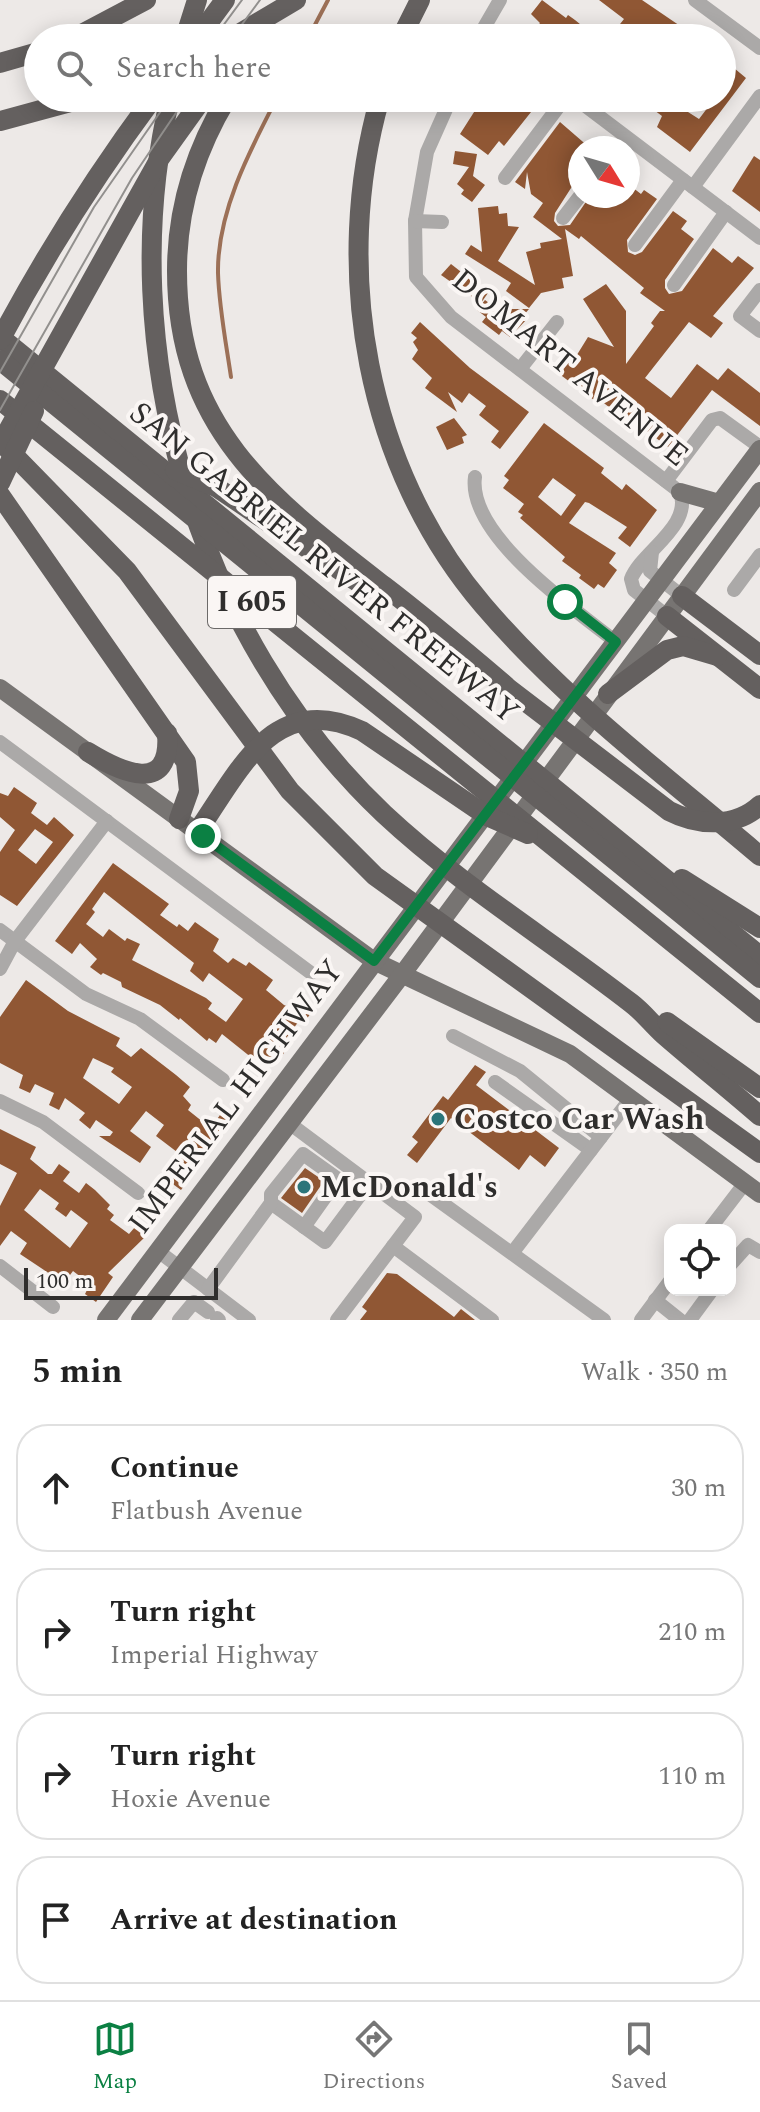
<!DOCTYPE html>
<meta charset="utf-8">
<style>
:root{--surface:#fff;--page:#f2f2f2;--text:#222;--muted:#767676;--line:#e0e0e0;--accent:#0b8043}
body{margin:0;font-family:Spectral,serif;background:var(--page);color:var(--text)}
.controls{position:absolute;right:24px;bottom:24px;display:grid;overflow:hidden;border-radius:16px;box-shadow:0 4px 20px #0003}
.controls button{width:72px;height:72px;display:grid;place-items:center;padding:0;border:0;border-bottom:2px solid var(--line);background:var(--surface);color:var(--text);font:40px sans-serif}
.compass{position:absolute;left:568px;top:136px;width:72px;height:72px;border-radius:50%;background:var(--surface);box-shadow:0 4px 20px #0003;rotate:127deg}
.scale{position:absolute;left:24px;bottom:20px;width:194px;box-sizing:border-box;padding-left:8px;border:4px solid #2f2e2d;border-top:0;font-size:22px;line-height:28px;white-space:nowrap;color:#2f2e2d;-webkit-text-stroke:6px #faf6f4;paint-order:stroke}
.stop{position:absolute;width:24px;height:24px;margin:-18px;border:6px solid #0b8043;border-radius:50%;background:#fff}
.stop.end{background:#0b8043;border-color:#fff;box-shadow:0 2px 8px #0008}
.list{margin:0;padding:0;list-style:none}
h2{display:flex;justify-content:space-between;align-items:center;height:104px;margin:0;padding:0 32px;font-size:34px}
h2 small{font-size:26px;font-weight:400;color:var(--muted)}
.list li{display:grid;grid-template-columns:52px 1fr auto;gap:24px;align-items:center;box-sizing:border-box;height:128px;margin:0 16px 16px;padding:0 16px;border:2px solid var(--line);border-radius:32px}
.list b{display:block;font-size:30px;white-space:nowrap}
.list p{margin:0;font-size:26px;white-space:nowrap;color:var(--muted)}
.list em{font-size:26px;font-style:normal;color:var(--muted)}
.icon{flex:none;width:44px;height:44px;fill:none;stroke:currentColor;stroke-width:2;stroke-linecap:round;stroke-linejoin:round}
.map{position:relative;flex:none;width:760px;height:1320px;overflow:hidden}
.search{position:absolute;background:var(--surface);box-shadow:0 4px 20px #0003;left:24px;right:24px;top:24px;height:88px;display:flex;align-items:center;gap:20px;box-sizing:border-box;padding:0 28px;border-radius:44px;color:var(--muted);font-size:30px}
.sheet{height:680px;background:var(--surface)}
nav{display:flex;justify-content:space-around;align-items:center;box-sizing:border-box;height:112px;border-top:2px solid var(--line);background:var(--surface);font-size:22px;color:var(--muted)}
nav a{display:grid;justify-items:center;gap:4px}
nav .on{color:var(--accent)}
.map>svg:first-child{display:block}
</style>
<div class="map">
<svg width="760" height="1320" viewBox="0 0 760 1320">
<rect width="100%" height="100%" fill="#ede9e7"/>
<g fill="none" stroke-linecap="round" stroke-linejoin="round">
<g stroke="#9c7057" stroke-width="4">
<polyline points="308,38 328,0"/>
<path d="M 231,377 C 226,343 219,307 218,273 C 217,212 250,150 277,98"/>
</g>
</g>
<g fill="#905734" fill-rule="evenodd">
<polygon points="542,0 566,18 568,15 575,20 597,38 562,38 551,30 544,38 538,38 532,33 540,23 531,14"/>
<polygon points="599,0 642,0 689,32 684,38 609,38 624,19"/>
<polygon points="722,58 746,78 690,152 657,127 662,116 638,98 666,98 699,119 715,98 722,98"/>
<polygon points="483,98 523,98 535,107 504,146 499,141 488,155 460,134"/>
<polygon points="560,122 590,148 580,148 580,174 555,213 554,221 558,226 570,225 590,196 628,196 628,184 641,194 644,190 657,199 627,240 628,252 635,255 642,252 673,211 687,221 681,229 694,239 665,280 665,288 669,294 682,291 713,248 732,263 738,256 754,268 713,316 723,323 711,338 689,322 645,378 671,398 697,364 718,380 728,368 760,393 760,426 712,390 668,447 620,411 618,414 596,397 594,400 558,373 570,355 575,358 588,337 614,347 583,299 606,284 626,311 626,364 654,326 651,323 660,311 665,311 640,293 644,288 581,236 579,239 565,229 573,276 562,278 564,288 541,293 529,308 506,291 511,283 465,254 471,245 482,252 478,208 498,206 499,214 507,213 508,226 519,227 498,261 535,285 526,252 541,248 540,243 562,239 533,217 543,203 531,194 527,172 525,189 515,182"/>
<polygon points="455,151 477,154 473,176 485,185 472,202 461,194 464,190 457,184 469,167 453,164"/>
<polygon points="754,156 760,160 760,212 732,191"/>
<polygon points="451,264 488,293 481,303 441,275"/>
<polygon points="485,300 497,309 529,309 523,316 527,319 510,337 502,331 499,335 482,322 486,317 477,310"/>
<polygon points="420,322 470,368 529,412 500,449 491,442 499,431 479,415 486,406 469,393 462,403 448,392 457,412 425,388 432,378 412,359 418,350 413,342 417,338 411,333"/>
<polygon points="454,418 467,435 462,437 464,443 447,450 436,427"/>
<path d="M 544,423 L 604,468 L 601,473 L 622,490 L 626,484 L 657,510 L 630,547 L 618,538 L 627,527 L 589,503 L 585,502 L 569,523 L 616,553 L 609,563 L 617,570 L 604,588 L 598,584 L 594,589 L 579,578 L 581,575 L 562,561 L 565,557 L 520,518 L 523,515 L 518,512 L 524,504 L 503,488 L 509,480 L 504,476 ZM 553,478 L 576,495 L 561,516 L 538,497 Z"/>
<path d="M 14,787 L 37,803 L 31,813 L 47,825 L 54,817 L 74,835 L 17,906 L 0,895 L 0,852 L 15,830 L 0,817 L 0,793 L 8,796 ZM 35,829 L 53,842 L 36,864 L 18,850 Z"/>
<path d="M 113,863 L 169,904 L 160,915 L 177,927 L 179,924 L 188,931 L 195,922 L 219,939 L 213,951 L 228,963 L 233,958 L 246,966 L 249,962 L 273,980 L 266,990 L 284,1005 L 296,1010 L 302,1002 L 313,1010 L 306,1020 L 302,1017 L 278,1049 L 284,1053 L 275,1065 L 260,1054 L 252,1058 L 222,1034 L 216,1043 L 209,1038 L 207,1041 L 180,1018 L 179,1020 L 160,1005 L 122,987 L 121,982 L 103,973 L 101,975 L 90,967 L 97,959 L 80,943 L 72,954 L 55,941 ZM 104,892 L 194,963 L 190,971 L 203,982 L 209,973 L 243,999 L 226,1022 L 208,1009 L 212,1003 L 206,998 L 132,960 L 140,944 L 127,938 L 125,941 L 109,929 L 103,937 L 86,924 L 95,912 L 92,909 Z"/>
<path d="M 26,980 L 68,1011 L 120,1038 L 116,1046 L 131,1057 L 141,1048 L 176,1075 L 190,1087 L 183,1096 L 191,1105 L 188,1110 L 203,1122 L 213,1125 L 220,1115 L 231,1123 L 181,1190 L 170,1182 L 176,1174 L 168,1165 L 177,1152 L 156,1136 L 164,1125 L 146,1111 L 130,1131 L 151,1147 L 140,1163 L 99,1136 L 110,1136 L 113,1132 L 96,1120 L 90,1129 L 79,1120 L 85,1113 L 65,1098 L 59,1110 L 49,1105 L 54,1093 L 35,1084 L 30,1093 L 19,1088 L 23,1075 L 0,1063 L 0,1017 ZM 93,1058 L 114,1068 L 111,1072 L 132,1087 L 119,1104 L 83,1078 Z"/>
<polygon points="475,1065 486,1072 476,1085 559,1148 545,1167 530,1155 519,1170 451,1118 417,1163 407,1155 418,1142 412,1137 443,1096 448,1100"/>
<path d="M 0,1129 L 36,1147 L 30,1159 L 48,1174 L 52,1174 L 59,1164 L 70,1172 L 63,1181 L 79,1193 L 86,1183 L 95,1190 L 110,1205 L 107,1209 L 114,1215 L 110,1220 L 129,1234 L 135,1227 L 146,1236 L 108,1273 L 113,1277 L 96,1302 L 85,1294 L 90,1284 L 73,1271 L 67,1279 L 59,1274 L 56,1278 L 20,1254 L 27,1243 L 11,1231 L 0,1246 L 0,1206 L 17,1173 L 0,1164 ZM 40,1189 L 59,1203 L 55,1209 L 66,1217 L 71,1210 L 88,1223 L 70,1248 L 24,1210 Z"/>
<polygon points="305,1168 324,1181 302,1213 281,1198"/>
<polygon points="387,1273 397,1274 454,1317 461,1309 475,1320 360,1320 367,1311 362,1307"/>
</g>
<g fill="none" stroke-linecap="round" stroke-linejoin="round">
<g stroke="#aba9a8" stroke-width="14">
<polyline points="695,0 760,48"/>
<polyline points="478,38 500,0"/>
<path d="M 451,98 L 427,152 L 415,221 L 416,277 L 451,317 L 680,492 C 693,526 641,552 631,579 L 634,590 L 667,616"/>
<polyline points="575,98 760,238"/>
<polyline points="505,178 565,98"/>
<polyline points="693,187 760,96"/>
<polyline points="563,218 580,196"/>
<polyline points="415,221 442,222"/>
<polyline points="635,245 683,180"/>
<polyline points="674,285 726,212"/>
<polyline points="760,290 740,316 760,331"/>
<polyline points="520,369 557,322"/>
<path d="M 475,477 C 467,535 574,609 616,642"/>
<polyline points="666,481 712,420 720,418 760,447"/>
<polyline points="652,552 650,571 682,596"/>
<polyline points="734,590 760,555"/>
<polyline points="0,742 311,973"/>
<polyline points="0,930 86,994 140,1019 223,1080"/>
<polyline points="0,969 15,941 107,821"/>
<polyline points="453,1036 520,1071 601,1137"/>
<polyline points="495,1082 591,1150"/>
<polyline points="0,1101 43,1122 138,1193"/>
<polyline points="289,1123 415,1217 337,1320"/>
<polyline points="424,1190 604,1320"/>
<polyline points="271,1203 325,1242 369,1183"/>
<polyline points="709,1230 745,1183"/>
<polyline points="393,1246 492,1320"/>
<polyline points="158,1251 249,1320"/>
<polyline points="513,1252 631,1098"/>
<polyline points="730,1265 748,1245 760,1252"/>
<polyline points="0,1266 53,1307"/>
<polyline points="208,1289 271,1203 271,1194 303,1154 338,1179 304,1227"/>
<polyline points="655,1300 680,1320"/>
<polyline points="217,1318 219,1320"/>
<polyline points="179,1320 194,1302 208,1312"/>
<polyline points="641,1320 670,1281"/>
<polyline points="690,1320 712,1290"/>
</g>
<g stroke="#777472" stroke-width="18">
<polyline points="680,492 719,503"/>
<polyline points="0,688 374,961 570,1054 760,1194"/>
<polyline points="106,1320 760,449"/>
<polyline points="140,1320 401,976 760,491"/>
</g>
<g stroke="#64605f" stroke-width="20">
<polyline points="74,38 146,0"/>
<polyline points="185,38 197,0"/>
<polyline points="197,38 225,0"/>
<polyline points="232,38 296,0"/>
<polyline points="401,38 420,0"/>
<polyline points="0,63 38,52"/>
<path d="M 170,98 C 111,348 197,637 384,814 C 460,885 550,940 631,1003 C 643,1012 652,1024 663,1034 C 695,1062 728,1088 760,1116"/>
<path d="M 227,98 C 195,151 177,208 177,271 C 177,428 270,498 384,586 C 426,618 466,652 506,686"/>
<path d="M 380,98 C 331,269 366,468 483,605 C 563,699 666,776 760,856"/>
<polyline points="0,121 85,98"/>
<polyline points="0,337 760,956"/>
<path d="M 0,340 C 45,255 96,175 153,98"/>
<polyline points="0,360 760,978"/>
<polyline points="0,400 760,1013"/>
<polyline points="0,441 127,571 290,791 375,876 760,1153"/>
<polyline points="0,445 160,158 203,98"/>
<polyline points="175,470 216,487 365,587"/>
<polyline points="0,483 34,411"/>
<polyline points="0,495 186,762 189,791 179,819"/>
<polyline points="682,596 760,655"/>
<polyline points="667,616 760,689"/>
<path d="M 496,679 L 669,811 C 698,826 735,828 760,805"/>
<polyline points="608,694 667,650 683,646 717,656"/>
<path d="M 88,752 C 119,771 172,797 167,733"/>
<path d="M 197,832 C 240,770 274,690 362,731 L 487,816 L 528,834"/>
<polyline points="682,879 760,928"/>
<polyline points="667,1022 760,1088"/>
</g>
<g stroke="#92908e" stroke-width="2">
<polyline points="214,38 242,0"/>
<polyline points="232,38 260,0"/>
<polyline points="0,372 94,207 170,98"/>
<polyline points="0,410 132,178 186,98"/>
</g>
</g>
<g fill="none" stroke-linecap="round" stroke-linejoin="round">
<polyline stroke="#0b8043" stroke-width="10" points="203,836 374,961 616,642 565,602"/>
</g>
<g fill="#2b757a" stroke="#faf6f4" stroke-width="3">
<circle cx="438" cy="1119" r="8"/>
<circle cx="304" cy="1187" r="8"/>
</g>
<g text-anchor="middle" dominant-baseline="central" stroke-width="8" stroke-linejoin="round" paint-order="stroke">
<rect fill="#faf6f4" stroke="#6c6a69" stroke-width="2" x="208" y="576" width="88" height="52" rx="6"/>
<g font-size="30" font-weight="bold" fill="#2f2e2d">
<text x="252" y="602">I 605</text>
</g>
<g font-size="32" fill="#2f2e2d" stroke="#faf6f4">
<text transform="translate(570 368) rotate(39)">DOMART AVENUE</text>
<text transform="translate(324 563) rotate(39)">SAN GABRIEL RIVER FREEWAY</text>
<text transform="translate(236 1097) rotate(-53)">IMPERIAL HIGHWAY</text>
</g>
<g font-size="32" font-weight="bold" fill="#2f2e2d" stroke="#faf6f4" text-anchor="start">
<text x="454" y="1119">Costco Car Wash</text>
<text x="320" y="1187">McDonald's</text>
</g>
</g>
</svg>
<div class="controls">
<button><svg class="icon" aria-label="locate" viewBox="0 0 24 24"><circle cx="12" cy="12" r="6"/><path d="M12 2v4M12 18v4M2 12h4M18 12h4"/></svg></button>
</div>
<svg class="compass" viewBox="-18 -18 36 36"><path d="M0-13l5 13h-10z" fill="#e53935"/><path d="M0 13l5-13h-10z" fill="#767676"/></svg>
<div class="scale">100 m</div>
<div class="stop" style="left:565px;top:602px"></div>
<div class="stop end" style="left:203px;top:836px"></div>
<div class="search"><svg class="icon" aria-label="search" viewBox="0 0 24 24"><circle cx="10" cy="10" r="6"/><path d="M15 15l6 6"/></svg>Search here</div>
</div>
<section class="sheet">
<h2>5 min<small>Walk · 350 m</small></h2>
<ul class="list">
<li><svg class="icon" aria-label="ahead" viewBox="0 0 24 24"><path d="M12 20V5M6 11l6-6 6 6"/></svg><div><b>Continue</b><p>Flatbush Avenue</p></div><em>30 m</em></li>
<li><svg class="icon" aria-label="right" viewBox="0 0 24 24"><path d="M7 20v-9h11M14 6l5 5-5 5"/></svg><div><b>Turn right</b><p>Imperial Highway</p></div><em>210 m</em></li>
<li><svg class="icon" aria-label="right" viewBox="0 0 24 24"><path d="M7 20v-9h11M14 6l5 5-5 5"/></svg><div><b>Turn right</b><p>Hoxie Avenue</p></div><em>110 m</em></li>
<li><svg class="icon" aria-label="arrive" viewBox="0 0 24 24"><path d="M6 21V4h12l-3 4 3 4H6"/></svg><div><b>Arrive at destination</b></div></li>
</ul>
</section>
<nav>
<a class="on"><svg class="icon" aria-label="map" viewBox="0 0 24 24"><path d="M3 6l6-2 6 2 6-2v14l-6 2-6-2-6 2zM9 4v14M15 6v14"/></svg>Map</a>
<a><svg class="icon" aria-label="directions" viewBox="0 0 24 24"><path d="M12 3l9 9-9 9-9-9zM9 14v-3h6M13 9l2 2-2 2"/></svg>Directions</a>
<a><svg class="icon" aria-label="saved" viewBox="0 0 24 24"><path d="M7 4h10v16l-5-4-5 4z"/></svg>Saved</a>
</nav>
